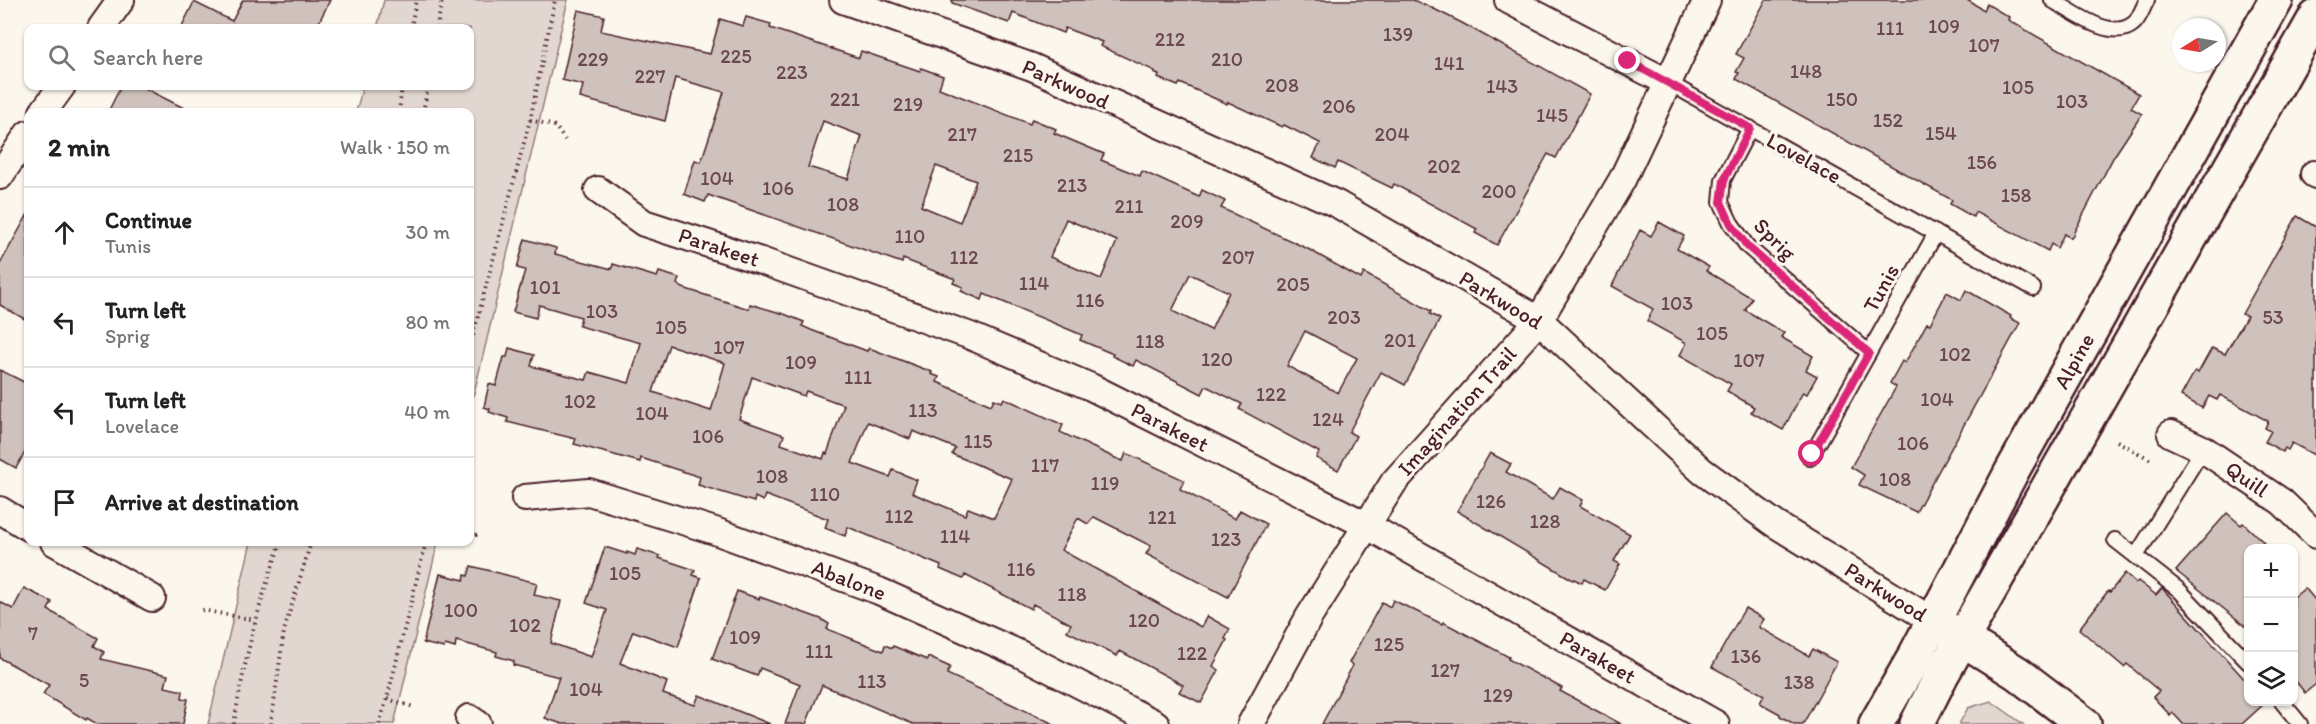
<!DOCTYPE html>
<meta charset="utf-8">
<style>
:root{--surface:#fff;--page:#f2f2f2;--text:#222;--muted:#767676;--line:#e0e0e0}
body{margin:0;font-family:Itim,sans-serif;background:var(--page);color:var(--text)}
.controls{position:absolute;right:18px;bottom:18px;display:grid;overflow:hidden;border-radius:12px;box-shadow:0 2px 4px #0004}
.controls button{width:54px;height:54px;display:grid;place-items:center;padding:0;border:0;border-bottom:2px solid var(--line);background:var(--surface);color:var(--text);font:30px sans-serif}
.compass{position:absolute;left:2172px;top:18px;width:54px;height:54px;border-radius:50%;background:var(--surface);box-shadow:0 2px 4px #0004;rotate:259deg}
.stop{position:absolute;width:18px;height:18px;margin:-14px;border:4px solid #db2777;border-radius:50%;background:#fff}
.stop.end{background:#db2777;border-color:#fff;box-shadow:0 2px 6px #0008}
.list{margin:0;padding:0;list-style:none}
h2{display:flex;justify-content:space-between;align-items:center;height:78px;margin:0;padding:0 24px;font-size:26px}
h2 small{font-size:20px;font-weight:400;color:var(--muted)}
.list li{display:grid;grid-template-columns:39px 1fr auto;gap:18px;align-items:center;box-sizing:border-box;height:90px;padding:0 24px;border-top:2px solid var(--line)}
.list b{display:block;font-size:22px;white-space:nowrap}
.list p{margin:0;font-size:20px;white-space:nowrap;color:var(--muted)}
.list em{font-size:20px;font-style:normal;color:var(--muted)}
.icon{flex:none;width:33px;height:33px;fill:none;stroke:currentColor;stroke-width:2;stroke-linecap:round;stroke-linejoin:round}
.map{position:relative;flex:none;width:2316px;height:724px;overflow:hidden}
.search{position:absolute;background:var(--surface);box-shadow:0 2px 4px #0004;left:24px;top:24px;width:450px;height:66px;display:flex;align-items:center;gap:15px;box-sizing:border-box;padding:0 21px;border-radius:12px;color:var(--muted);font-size:22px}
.panel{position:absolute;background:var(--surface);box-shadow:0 2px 4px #0004;left:24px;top:108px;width:450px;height:438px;border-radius:12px}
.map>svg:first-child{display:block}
</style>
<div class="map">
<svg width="2316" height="724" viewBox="0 0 2316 724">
<rect width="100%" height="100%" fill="#fbf7ec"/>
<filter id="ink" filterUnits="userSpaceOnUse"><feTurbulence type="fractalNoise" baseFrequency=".0167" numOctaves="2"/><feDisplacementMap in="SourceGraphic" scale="12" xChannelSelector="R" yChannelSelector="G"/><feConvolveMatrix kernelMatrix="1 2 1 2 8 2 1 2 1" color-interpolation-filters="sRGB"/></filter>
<g filter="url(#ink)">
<g fill="#e2d7d0" stroke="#967b7e" stroke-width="1.5">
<polygon points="384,0 568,0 470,410 470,112 356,112 363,86 470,86 470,28 377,28"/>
<polygon points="251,542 438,542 394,724 208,724"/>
<polygon points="1991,701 2023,724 1959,724 1968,708"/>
</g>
<g fill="#cfc2bc" stroke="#4a1f2b" stroke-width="1.5" fill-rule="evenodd">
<polygon points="243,0 330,0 316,28 181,28 194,2 232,21"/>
<polygon points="952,0 1413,0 1424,5 1424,4 1462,23 1590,94 1556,158 1548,154 1497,245 1475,233 1477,229 1394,184 1392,188 1338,162 1335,168 1313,158 1320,143 1284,125 1282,127 1228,102 1227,104 1180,83 1178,86 1158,78 1159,75 1154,73 1155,71 1100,46 1102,42 1065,28 1063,33 1013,13 1009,23 952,3"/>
<polygon points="1766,0 1967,0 1984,10 1987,4 2009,17 2008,20 2139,94 2131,108 2142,114 2113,158 2071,238 2064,234 2057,248 2051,244 2048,251 1975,212 1973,217 1950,204 1952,200 1736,79 1739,73 1736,72 1744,58 1736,54"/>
<path d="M 578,10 L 604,16 L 601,31 L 710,54 L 720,19 L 743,26 L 746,17 L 771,24 L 770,28 L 859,58 L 861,51 L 920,71 L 921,68 L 943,76 L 939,88 L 1030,124 L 1032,119 L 1056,129 L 1054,133 L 1104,154 L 1101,160 L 1140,176 L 1142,171 L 1199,197 L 1202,190 L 1225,201 L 1221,208 L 1308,249 L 1361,279 L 1364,273 L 1431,311 L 1430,314 L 1440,319 L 1405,385 L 1381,372 L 1349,432 L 1356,436 L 1338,470 L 1316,458 L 1319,452 L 1239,409 L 1242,404 L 1206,386 L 1202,394 L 1136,360 L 1133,366 L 1112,356 L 1113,354 L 1080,340 L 1082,335 L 984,294 L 982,300 L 961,291 L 963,287 L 953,283 L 955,279 L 903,259 L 902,263 L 708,195 L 705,202 L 684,194 L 695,160 L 701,162 L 724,92 L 675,78 L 665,121 L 580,98 L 583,85 L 562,80 ZM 823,121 L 862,136 L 848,179 L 808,167 ZM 936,166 L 976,181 L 960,222 L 921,206 ZM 1066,219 L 1117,241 L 1101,279 L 1050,257 ZM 1190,274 L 1229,292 L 1211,330 L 1172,311 ZM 1305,331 L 1357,358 L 1338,393 L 1287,366 Z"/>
<polygon points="121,86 140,86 192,112 108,112"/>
<polygon points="28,214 28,321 0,305 0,264"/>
<polygon points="2297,216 2316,227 2316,456 2292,443 2288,450 2285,448 2283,452 2265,442 2271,431 2265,428 2268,421 2220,395 2217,400 2209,396 2202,408 2181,396 2195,371 2198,373 2212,348 2225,354 2247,316 2242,314"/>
<polygon points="1659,222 1684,236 1677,249 1709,267 1706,271 1752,298 1745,310 1784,333 1781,337 1813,356 1806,370 1817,376 1807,394 1803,392 1783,430 1751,412 1754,407 1727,391 1731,384 1680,355 1686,344 1685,342 1647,321 1653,309 1612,286 1640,230 1651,236"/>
<path d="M 525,239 L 556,248 L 555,254 L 612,269 L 613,264 L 657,277 L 659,272 L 679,278 L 677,284 L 683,288 L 749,309 L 750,304 L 784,314 L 804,322 L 802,326 L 811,330 L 867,351 L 869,348 L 932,372 L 931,374 L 939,377 L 937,382 L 991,405 L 994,399 L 1002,402 L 1004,398 L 1063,425 L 1060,432 L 1113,457 L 1123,461 L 1126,453 L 1184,480 L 1180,489 L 1235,519 L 1240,510 L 1266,524 L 1228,597 L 1146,554 L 1151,546 L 1094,517 L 1088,524 L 1078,518 L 1061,550 L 1201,627 L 1207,616 L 1230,629 L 1225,639 L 1227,640 L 1213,666 L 1219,670 L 1201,703 L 1179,692 L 1183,685 L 1120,651 L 1117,656 L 1067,631 L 1071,624 L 1033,604 L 1031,609 L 965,575 L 963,579 L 940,569 L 941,566 L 848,527 L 845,536 L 825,528 L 828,519 L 765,495 L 763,501 L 755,497 L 754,502 L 698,485 L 700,477 L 641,458 L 640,462 L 574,444 L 576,439 L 507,422 L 508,418 L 489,412 L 490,409 L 484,407 L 489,384 L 496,386 L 504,357 L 507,357 L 509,348 L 534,355 L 531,366 L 586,380 L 589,372 L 629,383 L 641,343 L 579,326 L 581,317 L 539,305 L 536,318 L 513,312 L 525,270 L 517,268 ZM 669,345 L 725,363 L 711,411 L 653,392 ZM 752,377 L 804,396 L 806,391 L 844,405 L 827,454 L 825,453 L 823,459 L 781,444 L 784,435 L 739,419 ZM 868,422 L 910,439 L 913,431 L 955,448 L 952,454 L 1012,479 L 994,518 L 968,508 L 965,515 L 912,493 L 917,480 L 893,470 L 890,477 L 852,463 Z"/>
<polygon points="1966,290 2011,316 2010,318 2020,323 1916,512 1859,485 1864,475 1851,467 1896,387 1890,383 1902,361 1905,363 1927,323 1930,324 1947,292 1961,300"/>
<polygon points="0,370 28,384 28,447 16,468 0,459"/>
<polygon points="1490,453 1511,464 1506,472 1553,499 1560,487 1583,500 1580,506 1630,534 1614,561 1620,564 1605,590 1584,579 1582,583 1574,579 1573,580 1457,511"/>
<polygon points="2227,513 2241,525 2243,523 2271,549 2248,549 2248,628 2176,571"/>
<polygon points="605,547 627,554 627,552 635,555 637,549 660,556 659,558 695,570 693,575 701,578 678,647 633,631 620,663 667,682 663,694 695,705 699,695 770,724 562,724 545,718 559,677 513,665 514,661 496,656 497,652 456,641 455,648 445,645 444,648 423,643 440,574 464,580 465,575 468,576 471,566 537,583 534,595 561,601 551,643 591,657 607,610 586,603"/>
<polygon points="2125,573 2136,583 2138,581 2156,595 2162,588 2248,683 2248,702 2266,702 2242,724 2183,724 2172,712 2170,715 2153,697 2159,691 2127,664 2124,667 2079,629 2108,591 2110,592"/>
<polygon points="24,588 52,602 48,610 98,638 94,646 104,652 101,659 168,675 165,687 183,691 182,698 188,699 183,724 97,724 87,718 86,720 43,694 49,685 0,658 0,602 13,609"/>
<polygon points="2305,588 2316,601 2316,684 2305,693 2294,679 2294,597"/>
<polygon points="737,591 759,599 760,597 821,619 829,624 827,629 883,651 885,645 892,648 893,646 927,660 928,657 950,667 947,674 1054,724 913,724 822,685 806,724 785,724 800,684 760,668 757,676 712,659"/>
<polygon points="1393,600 1442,624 1443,622 1509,657 1508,659 1562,688 1560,691 1621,724 1322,724 1353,665 1349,663 1382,602 1390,607"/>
<polygon points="1745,608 1764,619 1759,627 1809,656 1813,649 1837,662 1803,724 1794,724 1780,716 1780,714 1760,703 1764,695 1712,667"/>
</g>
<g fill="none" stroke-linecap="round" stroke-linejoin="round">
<defs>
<g id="lane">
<path d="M 2052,0 C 2072,11 2111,42 2133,24 C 2139,20 2143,7 2147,0"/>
<polyline points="1669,83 2033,288"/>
<polyline points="1750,128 1723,180 1721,202 1731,223 1747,246 1869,353"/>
<polyline points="1810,458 1936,233"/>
<polyline points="2115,540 2179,590 2248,662"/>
<polyline points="2136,556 2203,449"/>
<polyline points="2282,702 2300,724"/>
</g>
<g id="street">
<polyline points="843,0 1032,67 1337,204 1539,320 1702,471 1775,524 1933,621"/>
<polyline points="1508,0 1669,83"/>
<polyline points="101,28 121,0"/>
<polyline points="43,112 62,86"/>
<polyline points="2314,174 2316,175"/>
<polyline points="0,176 28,134"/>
<polyline points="598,190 644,223 764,262 968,335 1091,387 1366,525 1716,724"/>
<polyline points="2171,434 2203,449 2282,502 2316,535"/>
<polyline points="525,498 589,492 715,531 879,591 1020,654 1156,724"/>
<polyline points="0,510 28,527"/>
<polyline points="54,542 152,598"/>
<polyline points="469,718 478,724"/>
<polyline points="1251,724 1309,617 1394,482 1539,320 1622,180 1707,0"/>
</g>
<g id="secondary">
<polyline points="1945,628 2017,673 2084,724"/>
<polyline points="1876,724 1915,656 2012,471 2276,0"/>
<polyline points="1917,724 1942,674 2316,17"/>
</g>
</defs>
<use href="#lane" stroke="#4a1f2b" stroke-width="18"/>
<use href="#street" stroke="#4a1f2b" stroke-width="30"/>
<use href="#secondary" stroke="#4a1f2b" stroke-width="38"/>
<g stroke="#4a1f2b" stroke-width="4" stroke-dasharray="1.5 4.5" stroke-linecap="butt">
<polyline points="411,28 416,0"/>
<polyline points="437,28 442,0"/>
<polyline points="399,112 402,86"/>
<polyline points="423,112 428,86"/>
<polyline points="530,120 555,126 565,140"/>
<polyline points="470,347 530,120 555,0"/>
<polyline points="2117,441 2153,461"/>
<polyline points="470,537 479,534"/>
<polyline points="202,610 255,620"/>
<polyline points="387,699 414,707"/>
<path d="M 234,724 C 244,661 259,601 281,542"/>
<polyline points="271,724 284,631 311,542"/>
<polyline points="379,724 387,699 426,542"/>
</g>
<use href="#lane" stroke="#fbf7ec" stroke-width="14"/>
<use href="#street" stroke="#fbf7ec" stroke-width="26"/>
<use href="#secondary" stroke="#fbf7ec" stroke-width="33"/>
</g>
</g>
<g fill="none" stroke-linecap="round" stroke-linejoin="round" filter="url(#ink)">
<polyline stroke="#db2777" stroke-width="8" points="1628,61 1750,128 1724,180 1721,202 1731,224 1747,246 1869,353 1812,454"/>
</g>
<g text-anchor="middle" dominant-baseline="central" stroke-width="6" stroke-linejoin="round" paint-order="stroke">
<g font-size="20" fill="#6b484f">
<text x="1944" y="26">109</text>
<text x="1890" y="28">111</text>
<text x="1398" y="34">139</text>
<text x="1170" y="39">212</text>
<text x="1984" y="45">107</text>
<text x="736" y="56">225</text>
<text x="593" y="59">229</text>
<text x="1227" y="59">210</text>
<text x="1449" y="63">141</text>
<text x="1806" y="71">148</text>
<text x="792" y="72">223</text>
<text x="650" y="76">227</text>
<text x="1282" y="85">208</text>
<text x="1502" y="86">143</text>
<text x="2018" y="87">105</text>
<text x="845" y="99">221</text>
<text x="1842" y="99">150</text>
<text x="2072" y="101">103</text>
<text x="908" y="104">219</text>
<text x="1339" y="106">206</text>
<text x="1552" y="115">145</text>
<text x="1888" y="120">152</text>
<text x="1941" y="133">154</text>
<text x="962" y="134">217</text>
<text x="1392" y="134">204</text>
<text x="1018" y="155">215</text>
<text x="1982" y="162">156</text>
<text x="1444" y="166">202</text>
<text x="717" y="178">104</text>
<text x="1072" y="185">213</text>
<text x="778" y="188">106</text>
<text x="1499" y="191">200</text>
<text x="2016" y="195">158</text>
<text x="843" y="204">108</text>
<text x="1129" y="206">211</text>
<text x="1187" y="221">209</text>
<text x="910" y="236">110</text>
<text x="964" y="257">112</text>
<text x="1238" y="257">207</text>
<text x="1034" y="283">114</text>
<text x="1293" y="284">205</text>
<text x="545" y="287">101</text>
<text x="1090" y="300">116</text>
<text x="1677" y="303">103</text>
<text x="602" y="311">103</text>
<text x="1344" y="317">203</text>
<text x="2273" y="317">53</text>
<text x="671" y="327">105</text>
<text x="1712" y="333">105</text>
<text x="1400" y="340">201</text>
<text x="1150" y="341">118</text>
<text x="729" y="347">107</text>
<text x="1955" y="354">102</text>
<text x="1217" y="359">120</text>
<text x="1749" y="360">107</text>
<text x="801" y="362">109</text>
<text x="858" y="377">111</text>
<text x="1271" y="394">122</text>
<text x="1937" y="399">104</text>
<text x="580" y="401">102</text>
<text x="923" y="410">113</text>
<text x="652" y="413">104</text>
<text x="1328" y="419">124</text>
<text x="708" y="436">106</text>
<text x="978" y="441">115</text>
<text x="1913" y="443">106</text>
<text x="1045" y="465">117</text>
<text x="772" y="476">108</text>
<text x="1895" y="479">108</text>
<text x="1105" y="483">119</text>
<text x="825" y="494">110</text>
<text x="1491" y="501">126</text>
<text x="899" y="516">112</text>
<text x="1162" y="517">121</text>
<text x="1545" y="521">128</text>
<text x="955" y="536">114</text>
<text x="1226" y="539">123</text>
<text x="1021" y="569">116</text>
<text x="625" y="573">105</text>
<text x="1072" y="594">118</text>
<text x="461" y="610">100</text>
<text x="1144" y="620">120</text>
<text x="525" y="625">102</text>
<text x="33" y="633">7</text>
<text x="745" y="637">109</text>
<text x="1389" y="644">125</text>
<text x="819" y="651">111</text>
<text x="1192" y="653">122</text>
<text x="1746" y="656">136</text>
<text x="1445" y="670">127</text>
<text x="84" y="680">5</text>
<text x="872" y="681">113</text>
<text x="1799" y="682">138</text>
<text x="586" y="689">104</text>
<text x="1498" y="695">129</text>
</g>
<g font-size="22" fill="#4a1f2b" stroke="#fbf7ec">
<text transform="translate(1066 84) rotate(24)">Parkwood</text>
<text transform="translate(1804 158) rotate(29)">Lovelace</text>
<text transform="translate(1775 239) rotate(45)">Sprig</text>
<text transform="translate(719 247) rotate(18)">Parakeet</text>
<text transform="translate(1881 288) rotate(-61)">Tunis</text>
<text transform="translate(1501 300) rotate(31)">Parkwood</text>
<text transform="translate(2074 361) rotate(-61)">Alpine</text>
<text transform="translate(1457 411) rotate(-48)">Imagination Trail</text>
<text transform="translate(1170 427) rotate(27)">Parakeet</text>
<text transform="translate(2247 479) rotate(34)">Quill</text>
<text transform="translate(849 580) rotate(21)">Abalone</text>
<text transform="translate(1886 592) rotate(32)">Parkwood</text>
<text transform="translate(1598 657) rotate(30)">Parakeet</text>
</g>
</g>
</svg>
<div class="controls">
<button>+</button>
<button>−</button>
<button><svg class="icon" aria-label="layers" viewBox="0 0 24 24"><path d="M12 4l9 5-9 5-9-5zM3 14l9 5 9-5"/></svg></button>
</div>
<svg class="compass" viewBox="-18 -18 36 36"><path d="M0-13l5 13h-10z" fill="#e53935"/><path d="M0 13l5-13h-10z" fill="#767676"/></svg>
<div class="stop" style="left:1812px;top:454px"></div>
<div class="stop end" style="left:1628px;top:61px"></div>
<div class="search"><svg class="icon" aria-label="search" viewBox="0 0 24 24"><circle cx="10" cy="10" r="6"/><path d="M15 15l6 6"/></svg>Search here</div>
<section class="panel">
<h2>2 min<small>Walk · 150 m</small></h2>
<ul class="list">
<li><svg class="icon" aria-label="ahead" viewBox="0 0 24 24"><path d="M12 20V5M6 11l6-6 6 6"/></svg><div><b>Continue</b><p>Tunis</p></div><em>30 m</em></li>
<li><svg class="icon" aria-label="left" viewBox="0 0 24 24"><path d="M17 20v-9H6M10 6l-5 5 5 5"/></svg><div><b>Turn left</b><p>Sprig</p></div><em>80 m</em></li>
<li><svg class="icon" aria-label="left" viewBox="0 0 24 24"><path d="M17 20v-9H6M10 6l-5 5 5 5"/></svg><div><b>Turn left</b><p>Lovelace</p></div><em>40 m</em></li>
<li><svg class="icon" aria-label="arrive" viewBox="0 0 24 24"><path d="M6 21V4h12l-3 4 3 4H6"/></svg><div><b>Arrive at destination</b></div></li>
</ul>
</section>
</div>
